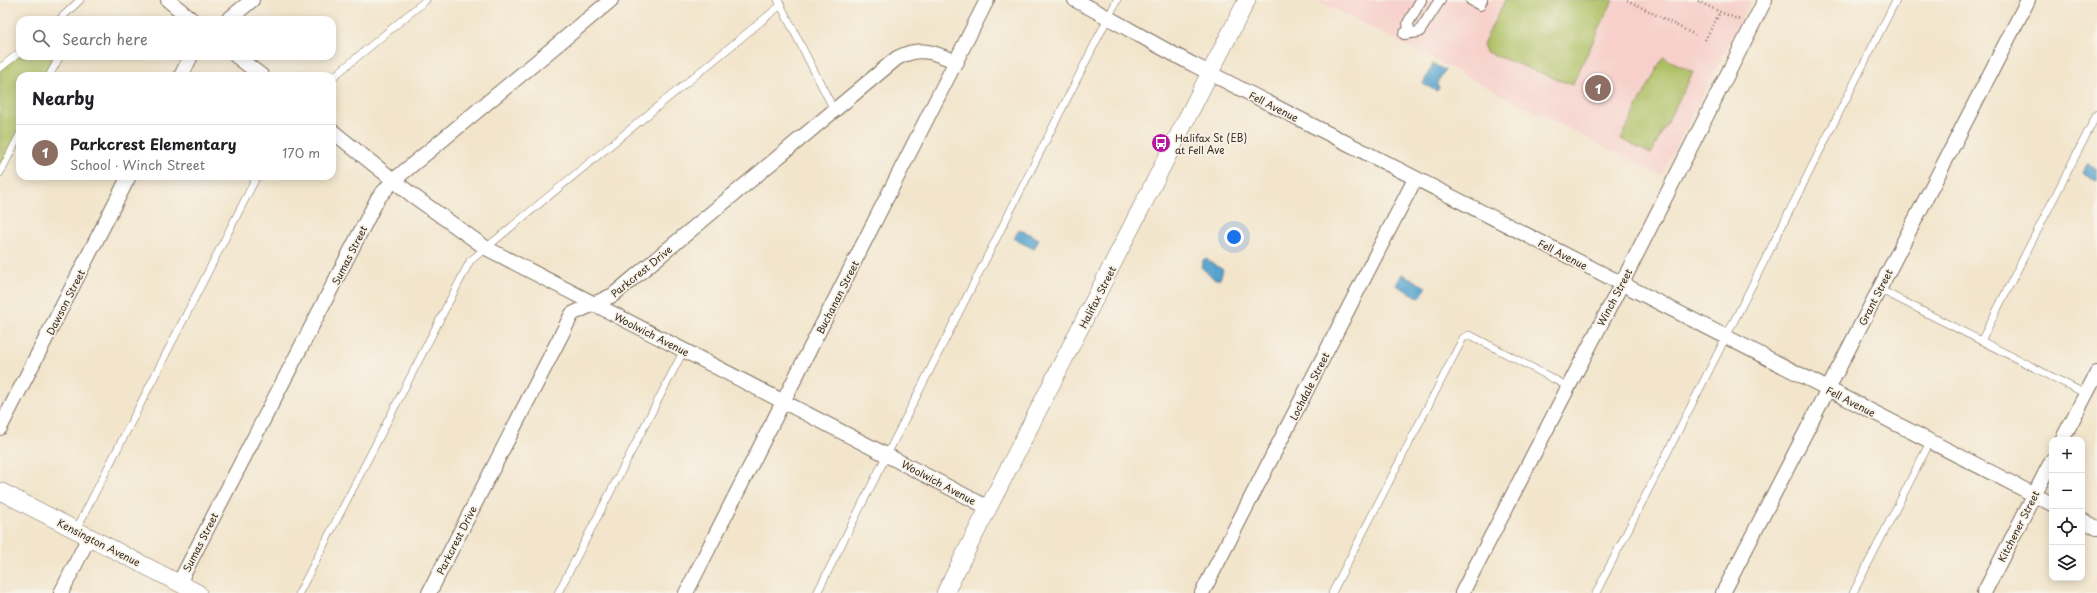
<!DOCTYPE html>
<meta charset="utf-8">
<style>
:root{--surface:#fff;--page:#f6f6f6;--text:#202124;--muted:#757577;--line:#e0e0e0;--accent:#b5179e}
body{margin:0;font-family:"Playpen Sans",sans-serif;background:var(--page);color:var(--text)}
.controls{position:absolute;right:12px;bottom:12px;display:grid;overflow:hidden;border-radius:8px;box-shadow:0 2px 10px #0003}
.controls button{width:36px;height:36px;display:grid;place-items:center;padding:0;border:0;border-bottom:1px solid var(--line);background:var(--surface);color:var(--text);font:20px sans-serif}
.you{position:absolute;left:1234px;top:237px;width:14px;height:14px;margin:-10px;border:3px solid #fff;border-radius:50%;background:#1a73e8;box-shadow:0 0 0 6px #1a73e833}
.badge{display:grid;place-items:center;width:26px;height:26px;border-radius:50%;background:var(--accent);color:#fff;font-size:13px;font-weight:700}
.pin{position:absolute;translate:-50% -50%;border:2px solid #fff;box-shadow:0 1px 4px #0006}
.list{margin:0;padding:0;list-style:none}
h2{display:flex;justify-content:space-between;align-items:center;height:52px;margin:0;padding:0 16px;font-size:17px}
h2 small{font-size:13px;font-weight:400;color:var(--muted)}
.list li{display:grid;grid-template-columns:26px 1fr auto;gap:12px;align-items:center;box-sizing:border-box;height:56px;padding:0 16px;border-top:1px solid var(--line)}
.list b{display:block;font-size:15px;white-space:nowrap}
.list p{margin:0;font-size:13px;white-space:nowrap;color:var(--muted)}
.list em{font-size:13px;font-style:normal;color:var(--muted)}
.icon{flex:none;width:22px;height:22px;fill:none;stroke:currentColor;stroke-width:2;stroke-linecap:round;stroke-linejoin:round}
.map{position:relative;flex:none;width:2097px;height:593px;overflow:hidden}
.search{position:absolute;background:var(--surface);box-shadow:0 2px 10px #0003;left:16px;top:16px;width:320px;height:44px;display:flex;align-items:center;gap:10px;box-sizing:border-box;padding:0 14px;border-radius:12px;color:var(--muted);font-size:15px}
.panel{position:absolute;background:var(--surface);box-shadow:0 2px 10px #0003;left:16px;top:72px;width:320px;height:108px;border-radius:12px}
.map>svg:first-child{display:block}
</style>
<div class="map">
<svg width="2097" height="593" viewBox="0 0 2097 593">
<rect width="100%" height="100%" fill="#f7f3e8"/>
<filter id="ink" filterUnits="userSpaceOnUse"><feTurbulence type="fractalNoise" baseFrequency=".025" numOctaves="2"/><feDisplacementMap in="SourceGraphic" scale="8" xChannelSelector="R" yChannelSelector="G"/><feConvolveMatrix kernelMatrix="1 2 1 2 8 2 1 2 1" color-interpolation-filters="sRGB"/></filter>
<filter id="wash" filterUnits="userSpaceOnUse"><feTurbulence type="fractalNoise" baseFrequency=".012" numOctaves="4" result="noise"/><feDisplacementMap in="SourceGraphic" scale="16" xChannelSelector="R" yChannelSelector="G"/><feGaussianBlur stdDeviation="0.9" result="paint"/><feColorMatrix in="noise" values="0 0 0 0 0 0 0 0 0 0 0 0 0 0 0 0 0 1.4 0 .05"/><feComposite in="paint" operator="in"/></filter>
<g filter="url(#wash)">
<rect width="100%" height="100%" fill="#f2e5cc"/>
<polygon fill="#f7d0cb" points="1317,0 1751,0 1661,176"/>
<g fill="#aec063" stroke="#747540">
<polygon points="1505,0 1613,0 1572,85 1486,52 1483,44"/>
<polygon points="20,56 60,56 49,76 20,76 20,134 0,173 0,68"/>
<polygon points="1663,57 1693,72 1651,154 1621,139"/>
</g>
<g fill="#54a3ce" stroke="#486676">
<polygon points="1433,64 1445,70 1437,84 1439,88 1437,91 1423,84"/>
<polygon points="2088,163 2097,168 2097,181 2082,173"/>
<polygon points="1019,229 1039,239 1034,249 1014,239"/>
<polygon points="1206,259 1223,270 1220,279 1214,279 1201,267 1203,260"/>
<polygon points="1402,274 1426,287 1420,298 1396,285"/>
</g>
</g>
<g filter="url(#ink)">
<g fill="none" stroke-linecap="round" stroke-linejoin="round">
<defs>
<g id="service">
<polyline points="778,0 834,110"/>
<polyline points="59,20 80,0"/>
<polyline points="0,68 20,52"/>
<polyline points="49,76 60,56"/>
<polyline points="332,78 426,0"/>
<polyline points="0,173 20,134"/>
<polyline points="1879,289 2086,394"/>
<polyline points="1981,341 2097,114"/>
<polyline points="76,530 257,176"/>
<polyline points="299,593 470,261 781,5"/>
<polyline points="558,593 684,350"/>
<polyline points="817,593 1117,0"/>
<polyline points="1332,593 1463,338 1469,335 1474,337 1567,386"/>
<path d="M 1596,593 C 1697,396 1796,197 1896,0"/>
<polyline points="1853,593 1930,442"/>
</g>
<g id="pedestrian">
<polyline points="1421,0 1408,23 1409,30 1404,34 1419,32 1440,0"/>
<polyline points="1471,0 1480,5 1482,0"/>
</g>
<g id="minor">
<polyline points="168,0 192,20"/>
<path d="M 1075,0 C 1116,21 1155,45 1196,66 C 1481,214 1768,356 2052,504"/>
<polyline points="228,20 252,0"/>
<polyline points="236,56 262,76"/>
<polyline points="181,76 191,56"/>
<polyline points="332,131 412,195 486,248 989,508"/>
<polyline points="0,428 129,176"/>
<polyline points="2062,440 2097,373"/>
<polyline points="2082,520 2097,528"/>
<polyline points="179,583 378,198 394,180 611,0"/>
<polyline points="61,593 89,537"/>
<path d="M 429,593 L 572,314 L 613,295 L 897,58 C 921,46 933,52 957,62"/>
<polyline points="686,593 987,0"/>
<polyline points="1202,593 1415,179"/>
<polyline points="1462,593 1622,283 1765,0"/>
<polyline points="1723,593 2028,0"/>
<polyline points="1984,593 2052,460"/>
</g>
<g id="tertiary">
<polyline points="0,491 198,593"/>
<polyline points="945,593 1247,0"/>
</g>
</defs>
<use href="#service" stroke="#7b6b5b" stroke-width="8"/>
<use href="#pedestrian" stroke="#7b6b5b" stroke-width="12"/>
<use href="#minor" stroke="#7b6b5b" stroke-width="16"/>
<use href="#tertiary" stroke="#7b6b5b" stroke-width="18"/>
<g stroke="#7b6b5b" stroke-width="2.5" stroke-dasharray="1 3" stroke-linecap="butt">
<polyline points="1627,0 1695,35"/>
<polyline points="1698,1 1720,12 1740,20"/>
<polyline points="1705,40 1720,12"/>
</g>
<use href="#service" stroke="#fff" stroke-width="7"/>
<use href="#pedestrian" stroke="#fff" stroke-width="10"/>
<use href="#minor" stroke="#fff" stroke-width="14"/>
<use href="#tertiary" stroke="#fff" stroke-width="17"/>
</g>
</g>
<defs>
<symbol id="bus-disc" viewBox="-11 -11 22 22"><circle r="9.5" fill="#b5179e" stroke="#f7f3e8"/><path d="M-5-6H5V4H4V6H2V4H-2V6H-4V4H-5ZM-3.5-4V0h7V-4ZM-3.5 1.2v1.5H-2V1.2ZM2 1.2v1.5H3.5V1.2Z" fill="#fff"/></symbol>
</defs>
<g fill-rule="evenodd">
<use href="#bus-disc" x="1150" y="132" width="22" height="22"/>
</g>
<g text-anchor="middle" dominant-baseline="central" stroke-width="3.5" stroke-linejoin="round" paint-order="stroke">
<g font-size="10" fill="#3b2a1e" stroke="#f7f3e8">
<text transform="translate(1274 106) rotate(27)">Fell Avenue</text>
<text transform="translate(1563 254) rotate(27)">Fell Avenue</text>
<text transform="translate(349 255) rotate(-63)">Sumas Street</text>
<text transform="translate(641 271) rotate(-39)">Parkcrest Drive</text>
<text transform="translate(837 297) rotate(-63)">Buchanan Street</text>
<text transform="translate(1097 297) rotate(-63)">Halifax Street</text>
<text transform="translate(1614 297) rotate(-62)">Winch Street</text>
<text transform="translate(1875 297) rotate(-63)">Grant Street</text>
<text transform="translate(65 302) rotate(-63)">Dawson Street</text>
<text transform="translate(652 334) rotate(27)">Woolwich Avenue</text>
<text transform="translate(1309 386) rotate(-63)">Lochdale Street</text>
<text transform="translate(1851 401) rotate(27)">Fell Avenue</text>
<text transform="translate(939 482) rotate(28)">Woolwich Avenue</text>
<text transform="translate(2018 526) rotate(-63)">Kitchener Street</text>
<text transform="translate(456 540) rotate(-63)">Parkcrest Drive</text>
<text transform="translate(99 542) rotate(27)">Kensington Avenue</text>
<text transform="translate(200 542) rotate(-63)">Sumas Street</text>
</g>
<g font-size="10" fill="#3b2a1e" stroke="#f7f3e8" text-anchor="start">
<text x="1175" y="137">Halifax St (EB)<tspan x="1175" dy="12">at Fell Ave</tspan></text>
</g>
</g>
</svg>
<div class="controls">
<button>+</button>
<button>−</button>
<button><svg class="icon" aria-label="locate" viewBox="0 0 24 24"><circle cx="12" cy="12" r="6"/><path d="M12 2v4M12 18v4M2 12h4M18 12h4"/></svg></button>
<button><svg class="icon" aria-label="layers" viewBox="0 0 24 24"><path d="M12 4l9 5-9 5-9-5zM3 14l9 5 9-5"/></svg></button>
</div>
<div class="you"></div>
<div class="pin badge" style="left:1598px;top:88px;background:#8d6e63">1</div>
<div class="search"><svg class="icon" aria-label="search" viewBox="0 0 24 24"><circle cx="10" cy="10" r="6"/><path d="M15 15l6 6"/></svg>Search here</div>
<section class="panel">
<h2>Nearby<small></small></h2>
<ul class="list">
<li><span class="badge" style="background:#8d6e63">1</span><div><b>Parkcrest Elementary</b><p>School · Winch Street</p></div><em>170 m</em></li>
</ul>
</section>
</div>
